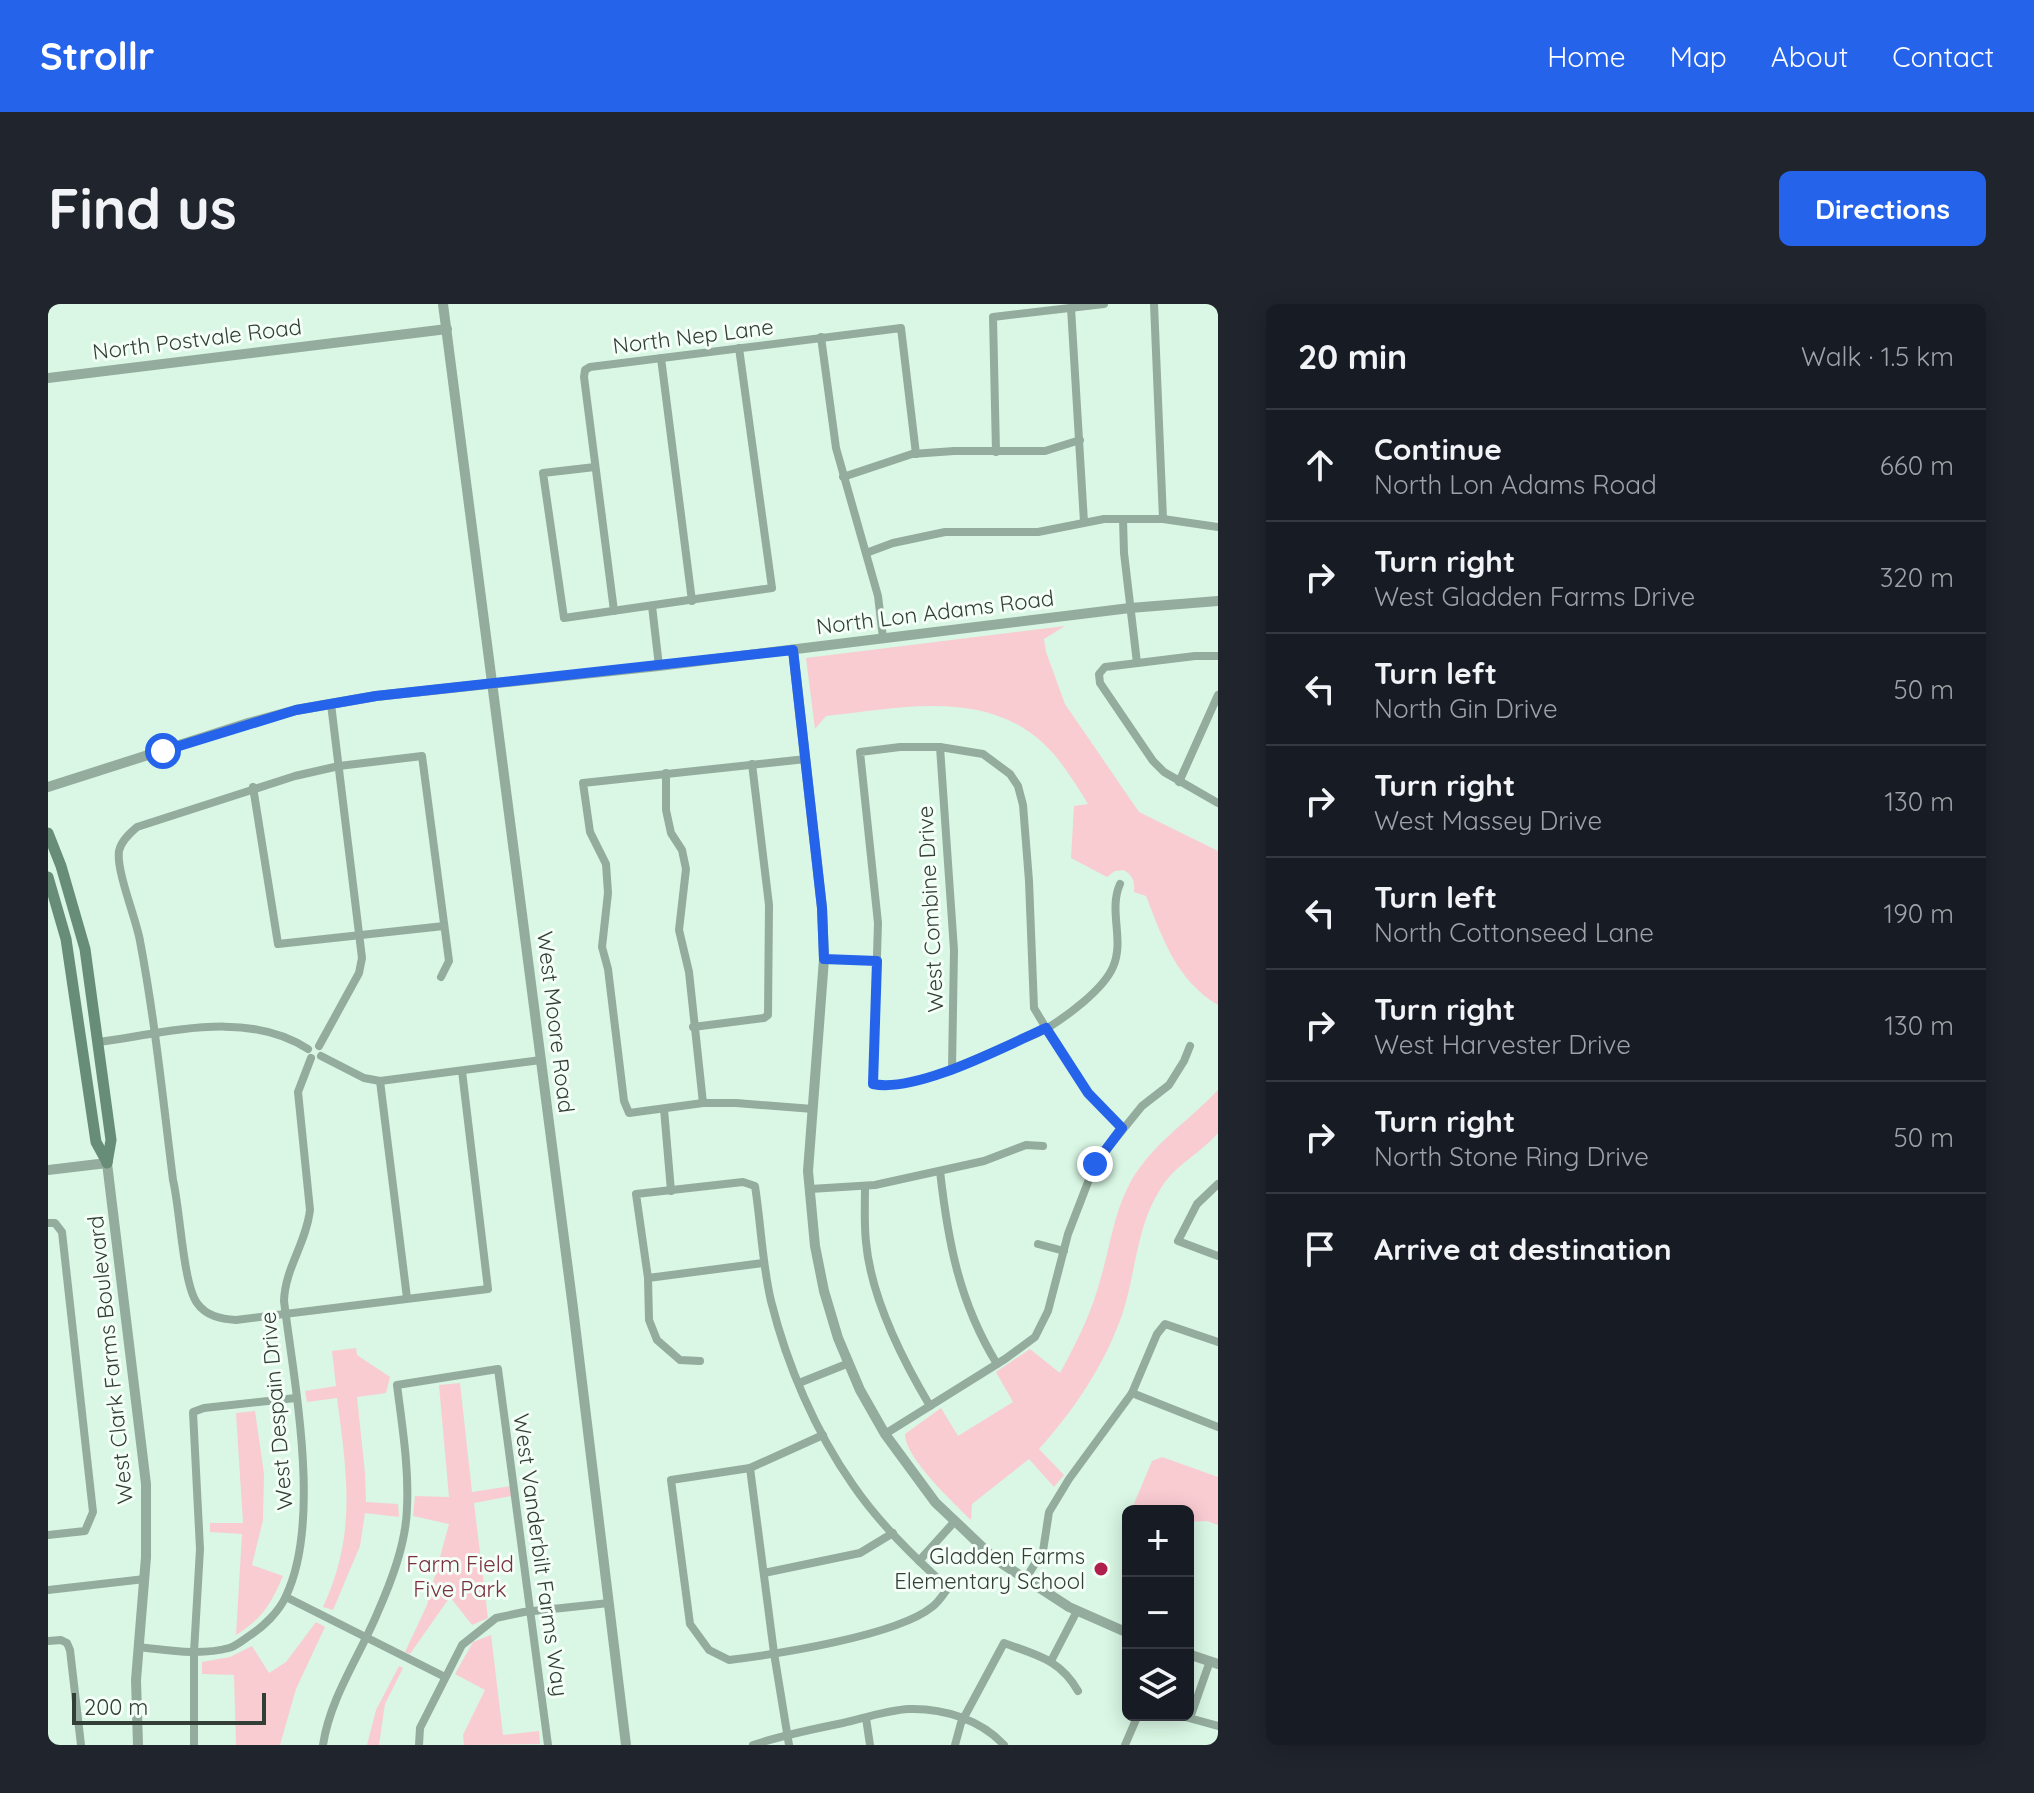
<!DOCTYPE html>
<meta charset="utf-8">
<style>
:root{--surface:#171b24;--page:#20242c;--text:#f1f3f6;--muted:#9ea1a6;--line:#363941;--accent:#2563eb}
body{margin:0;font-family:Quicksand,sans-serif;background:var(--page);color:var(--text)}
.controls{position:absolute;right:24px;bottom:24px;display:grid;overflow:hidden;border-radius:12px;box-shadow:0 4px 20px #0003}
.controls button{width:72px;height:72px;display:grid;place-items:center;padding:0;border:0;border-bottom:2px solid var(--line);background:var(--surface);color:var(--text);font:40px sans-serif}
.scale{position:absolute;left:24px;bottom:20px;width:194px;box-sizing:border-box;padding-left:8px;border:4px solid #333e37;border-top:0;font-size:22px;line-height:28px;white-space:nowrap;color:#333e37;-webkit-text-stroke:6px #f3fff7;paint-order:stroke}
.stop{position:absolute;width:24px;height:24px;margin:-18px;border:6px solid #2563eb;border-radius:50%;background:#fff}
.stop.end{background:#2563eb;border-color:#fff;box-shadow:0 2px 8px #0008}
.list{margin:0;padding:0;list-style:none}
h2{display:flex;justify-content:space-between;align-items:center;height:104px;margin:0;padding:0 32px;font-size:34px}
h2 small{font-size:26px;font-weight:400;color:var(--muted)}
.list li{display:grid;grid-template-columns:52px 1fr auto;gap:24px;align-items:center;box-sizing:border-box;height:112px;padding:0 32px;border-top:2px solid var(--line)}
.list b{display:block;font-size:30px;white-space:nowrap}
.list p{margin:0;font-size:26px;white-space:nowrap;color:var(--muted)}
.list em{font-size:26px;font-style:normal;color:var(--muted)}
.icon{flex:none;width:44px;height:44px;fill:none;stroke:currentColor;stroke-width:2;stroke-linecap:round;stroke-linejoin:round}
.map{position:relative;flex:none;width:1170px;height:1441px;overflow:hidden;border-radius:12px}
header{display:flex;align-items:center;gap:48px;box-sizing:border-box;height:112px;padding:0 40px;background:var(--accent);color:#fff}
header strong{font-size:38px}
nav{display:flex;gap:44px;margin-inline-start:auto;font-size:28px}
.intro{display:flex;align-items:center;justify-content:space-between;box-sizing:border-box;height:192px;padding:0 48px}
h1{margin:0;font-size:56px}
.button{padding:20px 36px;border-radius:12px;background:var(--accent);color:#fff;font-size:28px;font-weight:700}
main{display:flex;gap:48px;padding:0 48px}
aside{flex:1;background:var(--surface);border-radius:12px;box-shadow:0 4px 20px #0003}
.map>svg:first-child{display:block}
</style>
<header>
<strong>Strollr</strong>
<nav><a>Home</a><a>Map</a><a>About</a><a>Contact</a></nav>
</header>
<div class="intro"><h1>Find us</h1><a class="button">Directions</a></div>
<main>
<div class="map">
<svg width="1170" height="1441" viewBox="0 0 1170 1441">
<rect width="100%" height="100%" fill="#d9f7e4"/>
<g fill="#f9ccd2">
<path d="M 1017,322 L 996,335 L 998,348 L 1017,400 L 1091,508 L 1170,547 L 1170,701 C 1128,676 1115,635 1098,592 L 1086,588 C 1087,577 1085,572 1076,566 L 1067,567 L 1059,573 L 1023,554 L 1026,502 L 1040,500 C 1027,479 1014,457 996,440 C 937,384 851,404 778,412 L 767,425 L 758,354 Z"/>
<path d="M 1170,786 L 1170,829 C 1153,849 1127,861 1113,884 C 1088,922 1088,970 1074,1011 C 1056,1062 1026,1106 991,1145 L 1016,1171 L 1006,1183 L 981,1155 L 924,1200 L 923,1216 C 906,1199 857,1154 857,1130 L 893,1104 L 910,1132 L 965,1098 L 948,1068 L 982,1045 L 1012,1069 C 1029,1038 1044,1008 1053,973 C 1062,943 1065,914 1079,885 C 1098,844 1140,818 1170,786 Z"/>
<path d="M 308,1044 L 309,1051 L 342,1073 L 338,1089 L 309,1093 L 317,1169 L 318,1198 L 350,1200 L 351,1213 L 317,1209 L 312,1242 L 285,1306 L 275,1303 C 309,1230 299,1171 289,1094 L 259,1098 L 257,1087 L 288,1082 L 284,1047 Z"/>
<polygon points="412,1079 424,1188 463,1182 464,1192 426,1199 440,1314 424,1321 402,1293 362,1350 357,1348 379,1301 401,1220 365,1212 367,1192 401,1193 391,1081"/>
<path d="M 207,1107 L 216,1170 L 215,1216 L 204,1261 L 235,1272 C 223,1300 214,1315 188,1331 L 194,1230 L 162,1228 L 162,1219 L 195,1219 L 188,1109 Z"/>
<polygon points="1114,1153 1170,1173 1170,1221 1159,1217 1140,1218 1140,1207 1083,1207 1104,1157"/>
<polygon points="268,1318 277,1323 248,1385 232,1441 188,1441 186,1371 154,1370 154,1358 182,1353 204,1342 221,1369 238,1358"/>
<polygon points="443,1331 455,1431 491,1427 492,1440 416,1441 415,1431 437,1386 407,1370 425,1338"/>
<polygon points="351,1362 355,1364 337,1400 331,1441 319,1441 328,1406"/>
</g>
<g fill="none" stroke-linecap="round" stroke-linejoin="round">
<g stroke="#94ac9d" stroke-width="8">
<polyline points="1106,0 1115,215"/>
<polyline points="1023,4 1036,218"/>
<polyline points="773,33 788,144 830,292 835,334"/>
<polyline points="613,54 644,297"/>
<polyline points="948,148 945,13 1056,0"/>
<polyline points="547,163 495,169 516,314 724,284 691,44"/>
<polyline points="795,173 864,150 906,147 997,147 1032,136"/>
<polyline points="1075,215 1076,249 1089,359"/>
<polyline points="818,249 845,239 897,228 990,228 1056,215 1115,215 1170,223"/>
<polyline points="604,302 611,362"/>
<polyline points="566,307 536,73 537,66 542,63 853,24 868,150"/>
<polyline points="1170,352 1147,352 1057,363 1051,370 1052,379 1105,457 1116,468 1170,499"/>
<polyline points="892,443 906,646 904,765"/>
<polyline points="758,455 535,479 542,528 558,560 560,589 554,643 560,665 576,797 581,809 655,799 688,799 765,805"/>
<polyline points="618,469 618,506 623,529 634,546 638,565 631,626 641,668 655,799"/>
<polyline points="1131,478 1170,391"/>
<polyline points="205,483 230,640 396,622"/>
<path d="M 1072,580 C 1060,607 1077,636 1065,663 C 1055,686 1019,712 998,725 C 986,732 971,736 958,742 C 922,757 865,787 825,780 L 830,619 L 812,448 L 852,443 L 892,443 L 935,450 L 962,470 L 970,482 L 975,501 L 981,577 L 986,704 L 998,724 L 1040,789 L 1074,824"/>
<polyline points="776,655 829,657"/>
<path d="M 393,673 L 401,657 L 374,452 L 291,462 L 247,472 L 89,523 C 82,529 73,537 71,547 C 68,567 88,614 92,637 C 107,716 115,796 125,876 C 132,904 135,980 149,999 C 158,1012 173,1015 188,1016 L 440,985 L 414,767"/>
<polyline points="645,723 716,714 720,711 721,601 704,460"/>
<path d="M 51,738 C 119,729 198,705 260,745"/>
<polyline points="271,742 311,669 314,654 283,400"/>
<polyline points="273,752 316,774 332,777 493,756"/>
<polyline points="332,777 359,994"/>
<polyline points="616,805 623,887"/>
<path d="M 892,867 C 900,938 911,998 949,1060"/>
<polyline points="1170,880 1149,900 1130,937 1170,952"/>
<path d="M 817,882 C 817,900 816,920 818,938 C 823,994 854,1055 882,1102"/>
<polyline points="762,885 827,881 936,857 978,841 995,842"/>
<polyline points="0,919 7,919 14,928 45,1208 37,1227 0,1231"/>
<polyline points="990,940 1016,947"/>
<polyline points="600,974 715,959"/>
<path d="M 652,1057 L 632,1056 L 609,1036 L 601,1016 L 600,974 L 588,890 L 695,878 L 707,882 C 713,920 714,959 723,997 C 739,1061 767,1127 805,1181 C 831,1219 866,1253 900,1284 C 895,1291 890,1299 884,1303 C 848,1332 729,1350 681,1356 L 661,1346 L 642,1320 L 623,1176 L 702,1164 L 775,1131"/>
<polyline points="751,1079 801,1059"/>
<polyline points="1084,1089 1170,1123"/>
<polyline points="837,1130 957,1055 987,1033 1000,1007 1020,930 1047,860 1094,802 1121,781 1136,757 1142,742"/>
<polyline points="702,1164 726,1349 741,1441"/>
<polyline points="871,1257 907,1217"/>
<polyline points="716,1269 812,1249 845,1229"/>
<polyline points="978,1274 995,1247 1001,1208 1021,1175 1084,1089 1109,1030 1117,1020 1170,1038"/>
<polyline points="0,1286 97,1275"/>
<polyline points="238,1293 397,1373"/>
<polyline points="0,1337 13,1336 19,1339 22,1346 33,1441"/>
<path d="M 90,1343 C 120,1346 151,1352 181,1344 C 188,1342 195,1336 201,1332 C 215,1323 231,1308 238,1292 C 274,1216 246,1079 236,997 C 237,964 258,940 262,906 L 250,788 L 263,754"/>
<polyline points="1003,1357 1029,1307"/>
<polyline points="1130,1411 1170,1422"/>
<polyline points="818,1414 822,1441"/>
<polyline points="1142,1414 1162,1357"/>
<polyline points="146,1441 146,1348 152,1245 145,1108 156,1104 248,1094"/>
<path d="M 275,1441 C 282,1394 311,1353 329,1310 C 343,1278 358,1240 359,1204 C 361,1163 354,1121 349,1081 L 450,1065 L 500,1441"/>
<polyline points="371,1441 372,1424 414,1341 448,1314 476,1308 561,1299"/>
<path d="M 705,1441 C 735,1431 765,1425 795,1419 C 816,1414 840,1406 861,1405 C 896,1404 933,1416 956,1441"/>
<path d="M 907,1441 L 913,1419 L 956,1339 C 988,1351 1012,1355 1030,1387"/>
<polyline points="1077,1441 1090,1411"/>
</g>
<g stroke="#94ac9d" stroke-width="10">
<polyline points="395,0 525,1004 578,1441"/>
<polyline points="0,74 399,25"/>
<polyline points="745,346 774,604 776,655 760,867 767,942 776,987 790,1034 812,1086 837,1130 887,1198 947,1255 1021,1303 1080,1329"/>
<polyline points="0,483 200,419 248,406 328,392 611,362 1082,304 1170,297"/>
<polyline points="0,866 59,859 98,1180 98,1253 88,1376 90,1441"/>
<polyline points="1140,1350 1170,1360"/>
</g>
<g stroke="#678c77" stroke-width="11">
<polyline points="0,529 13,562 37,645 63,836 59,859"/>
<polyline points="0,573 18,635 48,838 59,858"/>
</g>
</g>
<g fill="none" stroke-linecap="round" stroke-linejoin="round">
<path stroke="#2563eb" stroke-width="10" d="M 115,447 L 248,406 L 328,392 L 745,346 L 774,604 L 776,655 L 829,657 L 825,780 C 869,789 955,743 998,724 L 1040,789 L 1074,824 L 1047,860"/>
</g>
<circle fill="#b1204d" stroke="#f3fff7" stroke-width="3" cx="1053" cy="1265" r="8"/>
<g text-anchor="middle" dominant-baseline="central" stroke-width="6" stroke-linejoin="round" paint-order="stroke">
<g font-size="22" fill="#333e37" stroke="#f3fff7">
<text transform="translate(645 32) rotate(-7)">North Nep Lane</text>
<text transform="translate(149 35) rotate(-7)">North Postvale Road</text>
<text transform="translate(887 308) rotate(-7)">North Lon Adams Road</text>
<text transform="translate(882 605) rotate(-93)">West Combine Drive</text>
<text transform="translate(508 718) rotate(83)">West Moore Road</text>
<text transform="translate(62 1056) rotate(-96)">West Clark Farms Boulevard</text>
<text transform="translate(228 1107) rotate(-95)">West Despain Drive</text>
<text transform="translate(493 1251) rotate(82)">West Vanderbilt Farms Way</text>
</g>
<g font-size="22" fill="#333e37" stroke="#f3fff7" text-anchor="end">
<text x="1037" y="1252">Gladden Farms<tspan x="1037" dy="25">Elementary School</tspan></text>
</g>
<g font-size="22" fill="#7b2f40" stroke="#f3fff7">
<text x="412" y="1260">Farm Field<tspan x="412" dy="25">Five Park</tspan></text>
</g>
</g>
</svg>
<div class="controls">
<button>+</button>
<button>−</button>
<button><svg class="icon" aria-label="layers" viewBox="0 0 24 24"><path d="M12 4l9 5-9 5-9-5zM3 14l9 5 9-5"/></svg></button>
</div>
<div class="scale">200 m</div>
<div class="stop" style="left:115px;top:447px"></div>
<div class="stop end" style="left:1047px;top:860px"></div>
</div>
<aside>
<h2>20 min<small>Walk · 1.5 km</small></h2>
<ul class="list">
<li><svg class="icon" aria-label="ahead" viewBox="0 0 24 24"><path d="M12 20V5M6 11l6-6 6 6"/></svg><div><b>Continue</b><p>North Lon Adams Road</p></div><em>660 m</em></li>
<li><svg class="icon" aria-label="right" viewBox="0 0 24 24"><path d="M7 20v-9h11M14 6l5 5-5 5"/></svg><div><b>Turn right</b><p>West Gladden Farms Drive</p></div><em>320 m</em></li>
<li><svg class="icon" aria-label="left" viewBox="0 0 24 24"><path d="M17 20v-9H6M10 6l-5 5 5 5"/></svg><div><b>Turn left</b><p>North Gin Drive</p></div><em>50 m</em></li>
<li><svg class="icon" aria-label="right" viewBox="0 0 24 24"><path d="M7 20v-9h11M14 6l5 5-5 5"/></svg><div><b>Turn right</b><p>West Massey Drive</p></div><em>130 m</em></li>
<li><svg class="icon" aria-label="left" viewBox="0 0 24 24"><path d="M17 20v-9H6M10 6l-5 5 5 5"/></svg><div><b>Turn left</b><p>North Cottonseed Lane</p></div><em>190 m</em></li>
<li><svg class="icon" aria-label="right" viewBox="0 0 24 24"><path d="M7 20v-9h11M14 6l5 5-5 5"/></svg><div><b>Turn right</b><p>West Harvester Drive</p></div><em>130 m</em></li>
<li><svg class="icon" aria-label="right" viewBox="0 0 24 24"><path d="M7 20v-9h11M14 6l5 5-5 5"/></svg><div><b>Turn right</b><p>North Stone Ring Drive</p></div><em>50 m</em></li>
<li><svg class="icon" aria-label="arrive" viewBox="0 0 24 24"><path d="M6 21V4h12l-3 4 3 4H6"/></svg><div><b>Arrive at destination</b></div></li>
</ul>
</aside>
</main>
